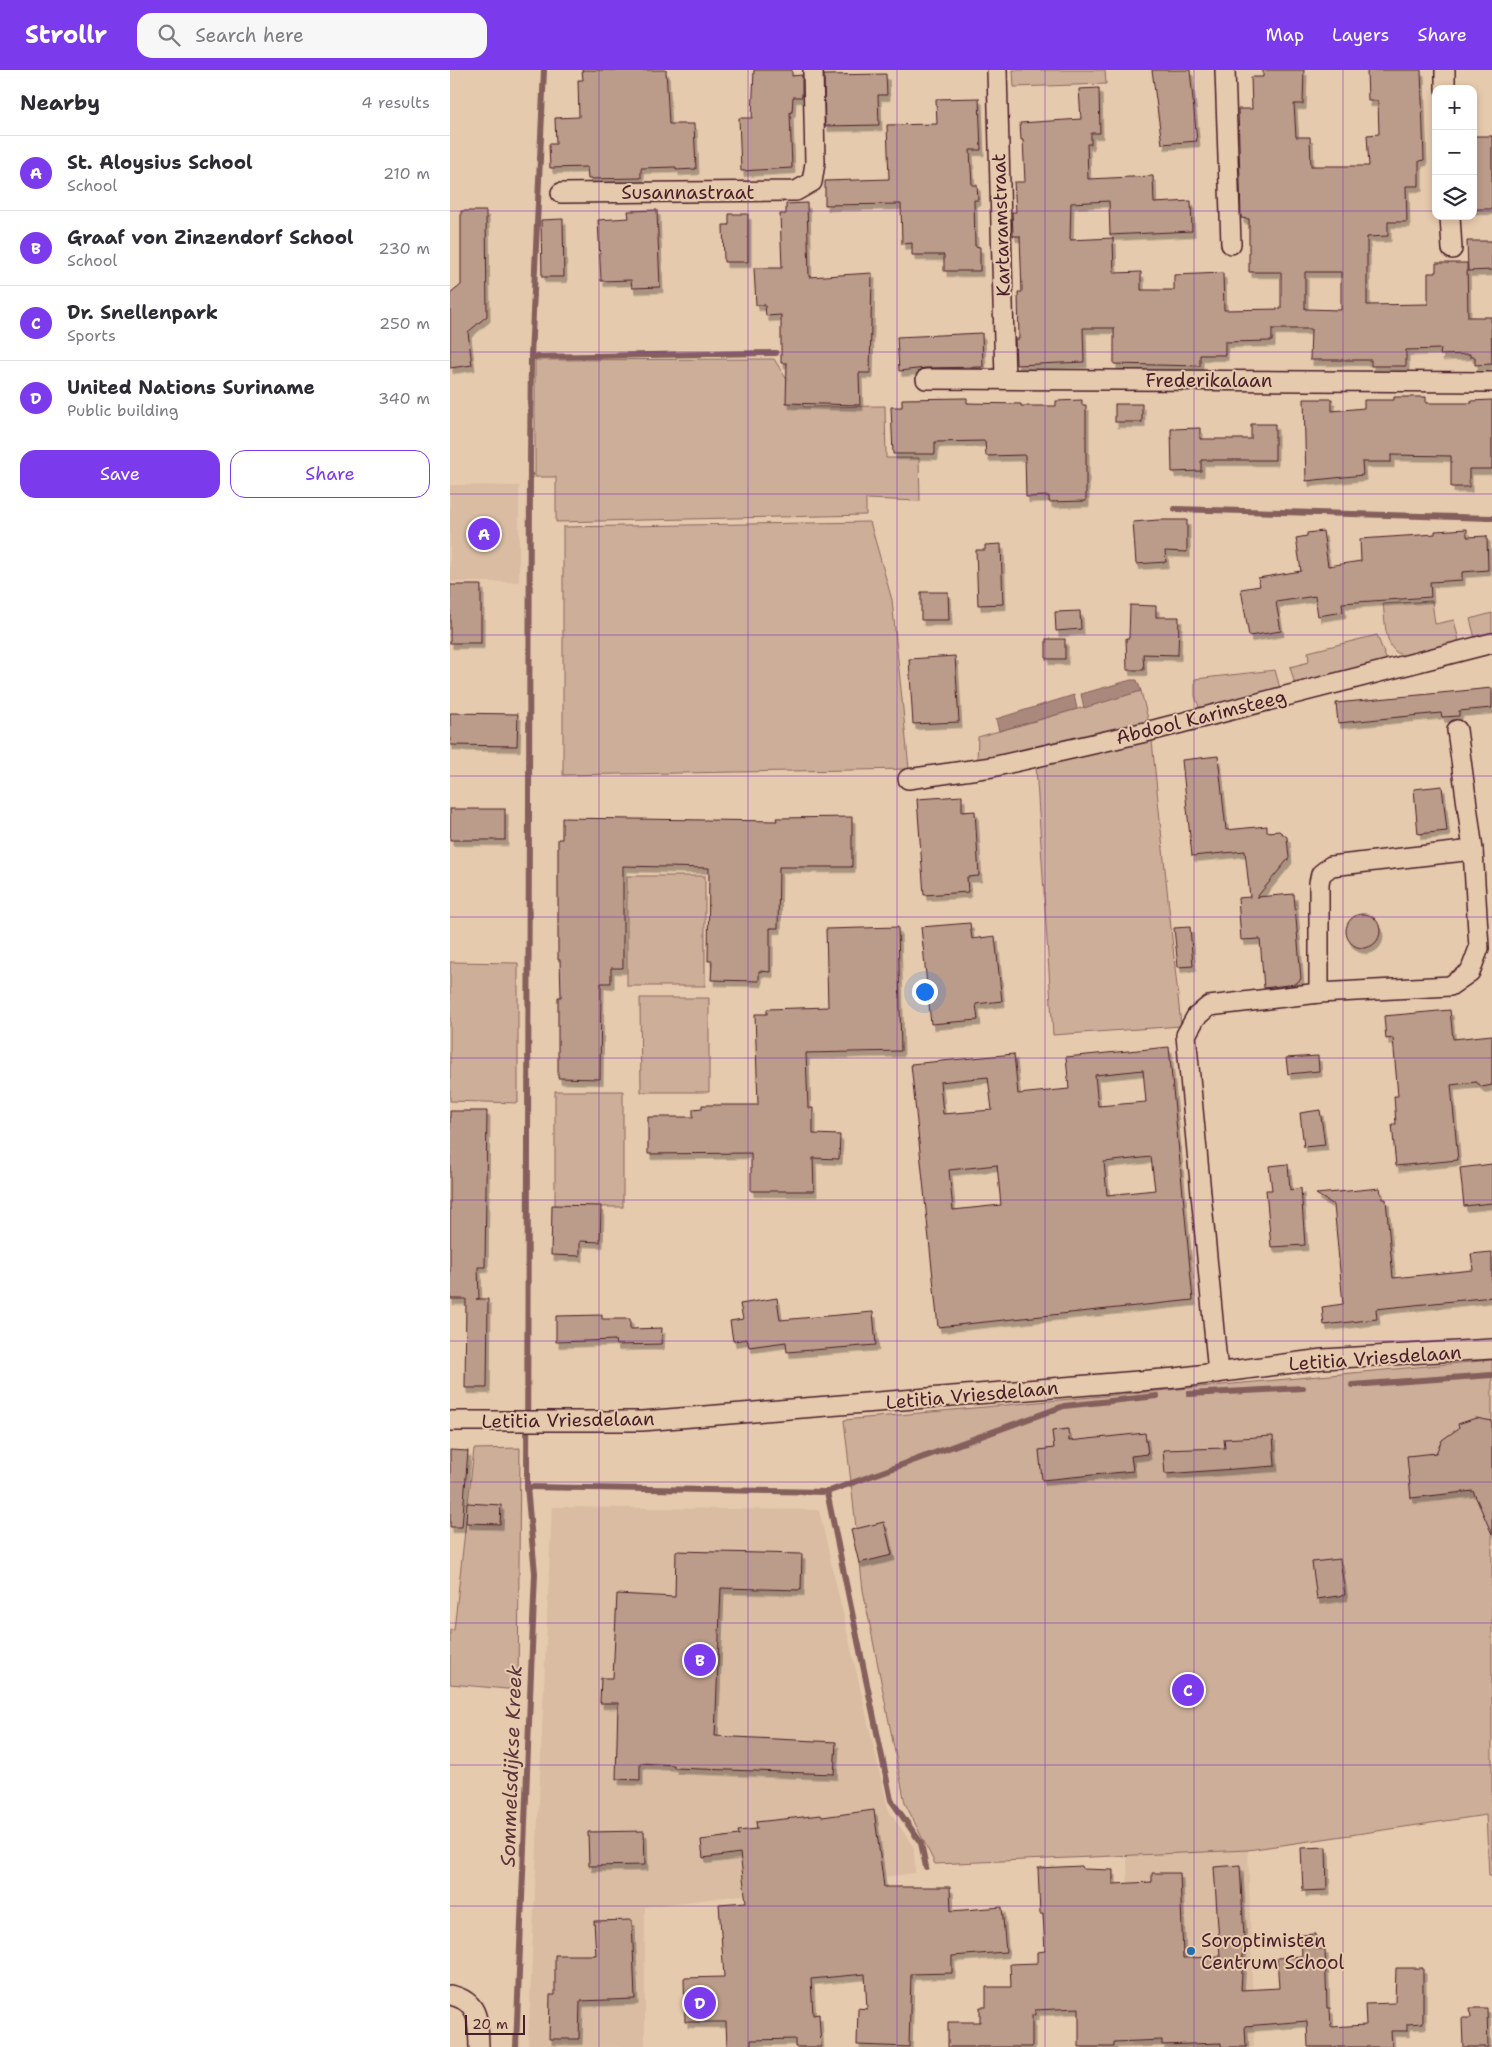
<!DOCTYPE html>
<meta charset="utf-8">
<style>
:root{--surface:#fff;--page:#f7f7f7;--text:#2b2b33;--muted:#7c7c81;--line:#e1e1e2;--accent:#7c3aed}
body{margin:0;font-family:"Shantell Sans",sans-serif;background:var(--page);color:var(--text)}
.controls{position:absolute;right:15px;top:15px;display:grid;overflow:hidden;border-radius:10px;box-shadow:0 2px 8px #0003}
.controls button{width:45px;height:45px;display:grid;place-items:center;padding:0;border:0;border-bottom:1px solid var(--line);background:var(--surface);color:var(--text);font:25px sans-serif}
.scale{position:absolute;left:15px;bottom:12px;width:60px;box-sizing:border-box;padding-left:5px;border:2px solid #4a1f2b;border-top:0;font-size:14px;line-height:18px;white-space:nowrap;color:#4a1f2b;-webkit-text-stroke:4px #e6caad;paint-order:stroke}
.you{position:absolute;left:474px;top:921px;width:18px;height:18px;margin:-12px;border:4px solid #fff;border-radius:50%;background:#1a73e8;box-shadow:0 0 0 8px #1a73e833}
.badge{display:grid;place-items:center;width:32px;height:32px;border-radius:50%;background:var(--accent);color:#fff;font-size:16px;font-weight:700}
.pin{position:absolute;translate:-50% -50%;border:2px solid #fff;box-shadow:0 1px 5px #0006}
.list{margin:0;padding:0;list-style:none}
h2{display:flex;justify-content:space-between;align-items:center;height:65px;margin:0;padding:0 20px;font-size:21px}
h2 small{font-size:16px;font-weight:400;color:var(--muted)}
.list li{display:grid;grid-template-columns:32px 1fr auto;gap:15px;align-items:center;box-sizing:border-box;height:75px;padding:0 20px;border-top:1px solid var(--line)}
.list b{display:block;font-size:19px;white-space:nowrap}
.list p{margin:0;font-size:16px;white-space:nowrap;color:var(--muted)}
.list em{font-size:16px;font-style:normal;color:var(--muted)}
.actions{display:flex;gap:10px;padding:15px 20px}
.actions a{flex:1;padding:11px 0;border:1px solid var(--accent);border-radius:15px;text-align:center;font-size:18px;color:var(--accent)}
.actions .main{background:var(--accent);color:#fff}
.icon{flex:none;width:28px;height:28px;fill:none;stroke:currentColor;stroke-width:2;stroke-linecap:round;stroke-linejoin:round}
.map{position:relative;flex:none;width:1042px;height:1977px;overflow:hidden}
header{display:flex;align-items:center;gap:30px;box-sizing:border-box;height:70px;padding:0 25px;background:var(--accent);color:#fff}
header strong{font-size:24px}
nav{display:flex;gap:28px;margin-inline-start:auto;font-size:18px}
.search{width:350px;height:45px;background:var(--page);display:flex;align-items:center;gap:12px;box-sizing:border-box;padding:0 18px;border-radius:15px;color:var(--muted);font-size:19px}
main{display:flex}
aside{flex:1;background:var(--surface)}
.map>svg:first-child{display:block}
</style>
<header>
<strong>Strollr</strong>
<div class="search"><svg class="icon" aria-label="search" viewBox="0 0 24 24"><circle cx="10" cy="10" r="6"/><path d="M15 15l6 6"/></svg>Search here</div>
<nav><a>Map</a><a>Layers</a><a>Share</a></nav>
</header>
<main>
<aside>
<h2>Nearby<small>4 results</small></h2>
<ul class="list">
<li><span class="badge">A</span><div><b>St. Aloysius School</b><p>School</p></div><em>210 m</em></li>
<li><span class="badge">B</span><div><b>Graaf von Zinzendorf School</b><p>School</p></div><em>230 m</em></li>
<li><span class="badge">C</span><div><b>Dr. Snellenpark</b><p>Sports</p></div><em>250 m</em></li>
<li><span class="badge">D</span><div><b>United Nations Suriname</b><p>Public building</p></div><em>340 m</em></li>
</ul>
<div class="actions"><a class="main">Save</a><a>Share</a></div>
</aside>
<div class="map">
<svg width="1042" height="1977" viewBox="0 0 1042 1977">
<defs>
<filter id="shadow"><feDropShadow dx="3" dy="5.5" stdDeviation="0" flood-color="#0004"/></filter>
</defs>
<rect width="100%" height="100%" fill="#e6caad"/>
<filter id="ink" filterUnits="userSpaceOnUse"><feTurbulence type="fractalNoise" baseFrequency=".02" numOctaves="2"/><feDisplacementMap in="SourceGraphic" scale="10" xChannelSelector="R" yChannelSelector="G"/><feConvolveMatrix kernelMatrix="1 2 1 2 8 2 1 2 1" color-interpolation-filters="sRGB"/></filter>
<g filter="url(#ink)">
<g fill="#d9bca2">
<polygon points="0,415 69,416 69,512 0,512"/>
<polygon points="102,1437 369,1440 438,1739 464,1778 465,1803 195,1837 195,1977 78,1977"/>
<polygon points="798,1780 804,1977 682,1977 677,1785"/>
</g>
<g fill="#cdae98" stroke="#8c6662">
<polygon points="563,0 655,0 656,14 564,17"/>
<polygon points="324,289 354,337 435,336 436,388 469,388 470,431 416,429 416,445 106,452 106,407 85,407 85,290"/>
<polygon points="420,452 442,530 459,699 113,705 113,457"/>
<path d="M 982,531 L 985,554 L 1004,550 L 1010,575 L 960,586 C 933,587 936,553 933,534 Z"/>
<polygon points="1042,543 1042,567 1026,572 1020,549"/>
<polygon points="927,565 937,591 846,618 840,597 859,592 858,582"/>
<polygon points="825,600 831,622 757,641 749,637 745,626 745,609"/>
<polygon points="691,621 699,653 527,690 528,667"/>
<polygon points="702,671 731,956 603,965 586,696"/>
<rect x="177" y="806" width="78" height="110"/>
<polygon points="0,892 68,893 68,1033 0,1031"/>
<polygon points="190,928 259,928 259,1022 191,1022"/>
<rect x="105" y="1021" width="68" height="116"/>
<polygon points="1042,1290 1042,1806 1039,1806 1036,1745 798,1780 485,1794 455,1733 413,1520 394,1350"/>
<polygon points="70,1378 68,1620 0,1614 0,1560 4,1560 24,1379"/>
</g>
<g fill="#aa897c" stroke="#845f5c">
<polygon points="681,610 687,610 691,621 634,638 631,624"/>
<polygon points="624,625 627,639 549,661 546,649"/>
</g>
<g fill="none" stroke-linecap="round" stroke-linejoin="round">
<g stroke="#845f5c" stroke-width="6">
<polyline points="81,287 326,283"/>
<polyline points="725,439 1042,448"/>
<polyline points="902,1315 1042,1305"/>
<polyline points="739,1324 853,1318"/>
<polyline points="77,1417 377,1422 614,1336 707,1326"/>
<polyline points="377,1422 441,1730 471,1773 476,1797"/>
<polyline points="66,1977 85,1503 77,1417 80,390 81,287 94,0"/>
</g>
</g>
<g fill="#bb9b89" stroke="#4a1f2b" fill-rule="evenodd" filter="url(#shadow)">
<polygon points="132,0 216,0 219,54 244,54 246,99 226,100 226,97 191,98 191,108 138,109 137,97 100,98 99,74 106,74 105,48 129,47 128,10 133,10"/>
<polygon points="304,0 342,0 342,6 352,5 352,27 343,27 342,42 340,42 342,98 291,101 289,48 302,48"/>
<polygon points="702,0 740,0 747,71 712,74"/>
<path d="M 813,0 L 854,0 L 853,34 L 844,34 L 846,67 L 860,67 L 861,96 L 919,96 L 917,65 L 929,64 L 928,31 L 918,31 L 917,0 L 971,0 L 974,90 L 969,91 L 969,116 L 956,116 L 957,152 L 938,152 L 938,166 L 917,167 L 917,235 L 978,234 L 978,203 L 986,203 L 986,193 L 1017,193 L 1018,247 L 1041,247 L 1042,294 L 1025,295 L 1025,287 L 1020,287 L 1020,284 L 990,285 L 991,279 L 956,280 L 956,296 L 921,296 L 921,290 L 860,290 L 861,259 L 822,259 L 822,271 L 775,272 L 775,285 L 750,285 L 750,296 L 664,294 L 664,258 L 633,258 L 634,292 L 566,295 L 565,269 L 569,269 L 568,222 L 572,222 L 570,166 L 563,166 L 562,142 L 566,142 L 564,112 L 575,112 L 573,70 L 571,70 L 570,53 L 631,49 L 629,19 L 649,18 L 650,63 L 641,63 L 641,74 L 637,74 L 638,109 L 703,106 L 704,133 L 741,131 L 742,161 L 660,165 L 659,131 L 621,133 L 620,170 L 663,168 L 664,203 L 691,202 L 691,220 L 724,220 L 724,205 L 773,203 L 774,240 L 831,239 L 831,202 L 799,202 L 799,149 L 791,148 L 788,39 L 802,39 L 801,7 L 813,7 ZM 855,202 L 891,202 L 891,240 L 855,239 Z"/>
<polygon points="436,4 437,25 428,25 429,55 375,56 374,5"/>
<polygon points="529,28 531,80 520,80 522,115 527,115 528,130 524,130 525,176 530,177 530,201 494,201 494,185 462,185 462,173 452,174 451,134 375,135 375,111 439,109 437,55 487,54 486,29"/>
<rect x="1023" y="66" width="19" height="73"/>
<polygon points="357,133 359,207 422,203 420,303 409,303 410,335 336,333 337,293 331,293 331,245 316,246 315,235 306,235 304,198 332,198 330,144 336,144 336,134"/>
<polygon points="207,140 210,217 182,218 181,210 151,211 148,150 179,148 178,141"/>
<polygon points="11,141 36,141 37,246 18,262 22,295 0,298 0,224 11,215"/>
<polygon points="279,144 298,144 298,192 274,192 273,155 279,155"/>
<polygon points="113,149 114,207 92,207 91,150"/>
<polygon points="1017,171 1042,171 1042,200 1018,201"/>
<polygon points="532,263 533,297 476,298 449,301 447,267"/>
<polygon points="944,327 976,327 976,333 1022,333 1021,331 1042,330 1042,399 1019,399 1019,417 1001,417 1001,386 941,385 941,392 912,392 913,405 856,411 854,329 882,329 882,341 914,338 914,330 944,330"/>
<polygon points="517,328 517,333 571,334 571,336 606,336 606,331 632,330 632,335 636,335 636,431 599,432 599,426 576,427 575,385 536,386 535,371 485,372 485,384 443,384 441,337 452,337 452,329"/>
<rect x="665" y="334" width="27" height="18"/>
<polygon points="801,354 825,354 825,390 751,390 751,401 722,402 721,359 750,358 750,369 801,369"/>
<polygon points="708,450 737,450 737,482 715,481 716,492 686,494 683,452"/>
<polygon points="1017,459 1017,467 1037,466 1038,500 1012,502 1012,510 980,512 981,527 892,533 893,542 868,546 865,526 826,532 831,561 799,566 791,519 810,516 808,508 851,501 846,468 857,466 857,463 873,461 878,496 911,491 910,469 985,464 985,461"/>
<polygon points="551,474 553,534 528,535 526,480 535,480 535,475"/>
<rect x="0" y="515" width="31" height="58"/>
<polygon points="471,522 498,522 499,550 471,550"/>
<polygon points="680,535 706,536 706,547 729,547 728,585 693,584 694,600 677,600 676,568 679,568"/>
<polygon points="630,541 631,559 606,561 605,542"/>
<rect x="596" y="569" width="19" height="20"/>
<polygon points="505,586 509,652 463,654 459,589"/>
<polygon points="1042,618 1042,638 1009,641 1009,646 992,647 991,643 888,653 886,633"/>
<polygon points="0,643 68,644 67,676 0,675"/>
<polygon points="768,686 776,760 817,756 817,762 829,761 837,767 839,788 807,827 844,824 851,909 845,914 814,918 810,869 791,870 788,828 800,827 795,781 742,786 732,690"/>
<polygon points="992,716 997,761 968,764 964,719"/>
<polygon points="512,726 512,742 525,741 529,806 517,807 518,822 474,825 467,729"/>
<rect x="0" y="739" width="55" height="31"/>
<polygon points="402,747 402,797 329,797 328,858 320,858 320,902 309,901 309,911 261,910 262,891 258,891 259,798 173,796 173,898 161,898 161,913 151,913 150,1009 108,1008 108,927 111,927 110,890 108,890 108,769 112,769 112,748 327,751 326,748"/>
<circle cx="913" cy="861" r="17"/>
<polygon points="520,853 522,869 545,866 552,931 526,934 528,950 481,954 471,857"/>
<polygon points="448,857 451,981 356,983 358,1038 363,1038 363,1064 390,1065 389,1089 363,1088 364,1121 301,1121 301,1083 198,1084 198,1047 243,1047 243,1039 252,1038 252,1035 308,1035 305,944 317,944 317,939 378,937 376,859"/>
<polygon points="740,857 743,896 728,897 724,858"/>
<polygon points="1000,940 1003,969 1042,965 1042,1015 1032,1017 1026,1012 1001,1015 1008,1090 946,1096 942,1054 946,1054 944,1026 948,1026 943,968 936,969 934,946"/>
<path d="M 719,977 L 743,1230 L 488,1257 L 461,994 L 564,984 L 568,1024 L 619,1019 L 616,987 ZM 693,1000 L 696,1032 L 648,1036 L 645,1005 ZM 538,1007 L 542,1040 L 493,1044 L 490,1012 ZM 701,1087 L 705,1120 L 657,1125 L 654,1092 ZM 547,1095 L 551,1135 L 503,1140 L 499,1100 Z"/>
<polygon points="868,986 869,1001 838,1004 836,988"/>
<polygon points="870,1040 875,1075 854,1077 850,1043"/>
<polygon points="0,1041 37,1041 35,1197 28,1197 29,1229 26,1229 38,1229 37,1318 15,1318 16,1229 0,1229"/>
<polygon points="838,1094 840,1120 851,1118 855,1175 821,1177 816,1120 822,1120 819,1096"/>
<polygon points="1042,1094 1042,1133 1014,1136 1010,1098"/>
<polygon points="930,1118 932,1129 936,1129 943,1208 1023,1200 1021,1184 1042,1182 1042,1227 926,1239 927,1249 874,1255 872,1237 893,1234 884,1135 866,1124"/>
<polygon points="102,1135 151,1136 150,1172 130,1171 130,1186 101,1185"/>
<polygon points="327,1228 330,1250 423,1242 426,1275 337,1282 336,1272 299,1277 297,1269 283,1271 280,1251 293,1249 290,1234"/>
<polygon points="152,1245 152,1249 180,1249 180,1259 212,1258 211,1274 166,1275 165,1270 106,1272 106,1246"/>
<polygon points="1026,1348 1042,1351 1042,1464 1023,1421 961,1428 957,1386 986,1383 992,1370 1009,1358 1008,1354"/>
<polygon points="618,1359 619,1371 695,1363 698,1384 681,1386 683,1401 592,1410 589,1380 604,1378 602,1361"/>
<polygon points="823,1366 825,1396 715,1404 713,1380 775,1378 774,1369"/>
<polygon points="0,1380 18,1381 12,1457 0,1457"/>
<polygon points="17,1433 51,1435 50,1454 16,1453"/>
<polygon points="434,1452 442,1485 409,1493 401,1460"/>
<polygon points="226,1481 352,1484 351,1520 271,1518 265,1666 386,1672 384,1704 224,1698 224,1695 190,1693 190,1710 166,1709 168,1633 150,1633 151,1608 163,1608 167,1524 225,1527"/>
<polygon points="890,1489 895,1525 867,1529 862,1492"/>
<polygon points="424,1740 434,1817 500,1817 501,1841 552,1837 556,1882 502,1886 502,1903 461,1904 459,1977 407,1975 408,1938 417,1939 415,1904 361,1909 363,1945 369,1944 371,1977 345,1977 345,1969 301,1970 301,1977 277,1977 276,1952 235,1952 234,1908 274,1907 269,1834 296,1832 290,1783 253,1788 251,1770 289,1765 288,1761 307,1759 306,1752 371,1745 372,1747"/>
<polygon points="194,1761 195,1795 139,1796 138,1762"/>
<polygon points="876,1777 877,1820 853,1821 851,1778"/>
<polygon points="790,1795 794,1867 791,1920 829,1918 827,1888 852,1886 851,1865 866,1864 866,1879 875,1879 877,1938 880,1938 881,1957 916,1955 915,1934 945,1933 946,1898 973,1898 973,1953 957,1954 957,1961 941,1961 942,1977 858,1977 857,1951 795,1956 796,1977 771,1977 771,1973 712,1975 712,1970 664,1972 664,1977 629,1977 629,1938 585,1940 585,1945 582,1945 582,1977 498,1977 498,1952 530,1952 530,1937 536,1937 536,1917 561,1917 560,1894 587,1893 587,1882 595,1881 593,1844 590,1844 588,1798 632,1796 633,1799 663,1800 663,1814 702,1812 702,1803 730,1803 733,1888 770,1887 764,1797"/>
<polygon points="182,1850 185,1929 130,1931 129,1969 99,1969 100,1925 105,1925 105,1885 146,1885 144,1851"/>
<polygon points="1020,1938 1037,1938 1038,1977 1013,1977 1012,1948 1021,1948"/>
</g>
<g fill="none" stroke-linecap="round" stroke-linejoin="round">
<defs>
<g id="minor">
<polyline points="547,0 555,309"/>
<polyline points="775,0 781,174"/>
<polyline points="995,0 995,19"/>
<polyline points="111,123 346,121 362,112 365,93 363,0"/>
<polyline points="1000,146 1002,179"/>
<polyline points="476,309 1042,312"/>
<polyline points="458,709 542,697 700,661 1042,573"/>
<polyline points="869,923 869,813 871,804 881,796 1023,780"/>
<polyline points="768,1303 736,965 746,947 759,936 869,923 1000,916 1020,902 1029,878 1023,780 1007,660"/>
<polyline points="0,1351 192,1351 726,1308 873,1289 1042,1279"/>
<path d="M 0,1925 C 30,1931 28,1952 29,1977"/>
</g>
</defs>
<use href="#minor" stroke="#4a1f2b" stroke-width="22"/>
<use href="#minor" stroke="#e6caad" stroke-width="19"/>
</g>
</g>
<path fill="none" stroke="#7b2cbf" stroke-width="1" stroke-opacity="0.55" d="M 149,0 L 149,1977M 298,0 L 298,1977M 447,0 L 447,1977M 595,0 L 595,1977M 744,0 L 744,1977M 893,0 L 893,1977M 0,141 L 986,141M 1023,141 L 1042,141M 0,282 L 1042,282M 0,424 L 1042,424M 0,565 L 1042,565M 0,706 L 1042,706M 0,847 L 1042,847M 0,988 L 1042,988M 0,1130 L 1042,1130M 0,1271 L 1042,1271M 0,1412 L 1042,1412M 0,1553 L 1042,1553M 0,1695 L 1042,1695M 0,1836 L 1042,1836"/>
<circle fill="#1f6fb2" stroke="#e6caad" stroke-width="2" cx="741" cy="1881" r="5"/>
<g text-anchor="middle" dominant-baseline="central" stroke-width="4" stroke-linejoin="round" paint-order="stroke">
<g font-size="19" fill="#4a1f2b" stroke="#e6caad">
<text x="238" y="122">Susannastraat</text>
<text transform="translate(551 155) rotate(-92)">Kartaramstraat</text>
<text x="759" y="310">Frederikalaan</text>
<text transform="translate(751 647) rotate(-14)">Abdool Karimsteeg</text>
<text transform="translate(925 1288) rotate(-4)">Letitia Vriesdelaan</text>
<text transform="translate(522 1325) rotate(-5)">Letitia Vriesdelaan</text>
<text transform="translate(118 1350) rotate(-1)">Letitia Vriesdelaan</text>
</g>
<g font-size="19" fill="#4a1f2b" stroke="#e6caad" text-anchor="start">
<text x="751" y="1870">Soroptimisten<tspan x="751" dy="22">Centrum School</tspan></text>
</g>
<g font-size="20" font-style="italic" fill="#5d343b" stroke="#e6caad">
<text transform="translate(61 1696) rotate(-88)">Sommelsdijkse Kreek</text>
</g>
</g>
</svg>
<div class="controls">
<button>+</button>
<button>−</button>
<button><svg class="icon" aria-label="layers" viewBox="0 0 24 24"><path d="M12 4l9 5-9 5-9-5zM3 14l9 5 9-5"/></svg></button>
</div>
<div class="scale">20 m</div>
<div class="you"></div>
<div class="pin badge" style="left:34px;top:464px">A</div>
<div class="pin badge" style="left:250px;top:1590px">B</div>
<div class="pin badge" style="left:738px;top:1620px">C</div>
<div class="pin badge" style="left:250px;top:1933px">D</div>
</div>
</main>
